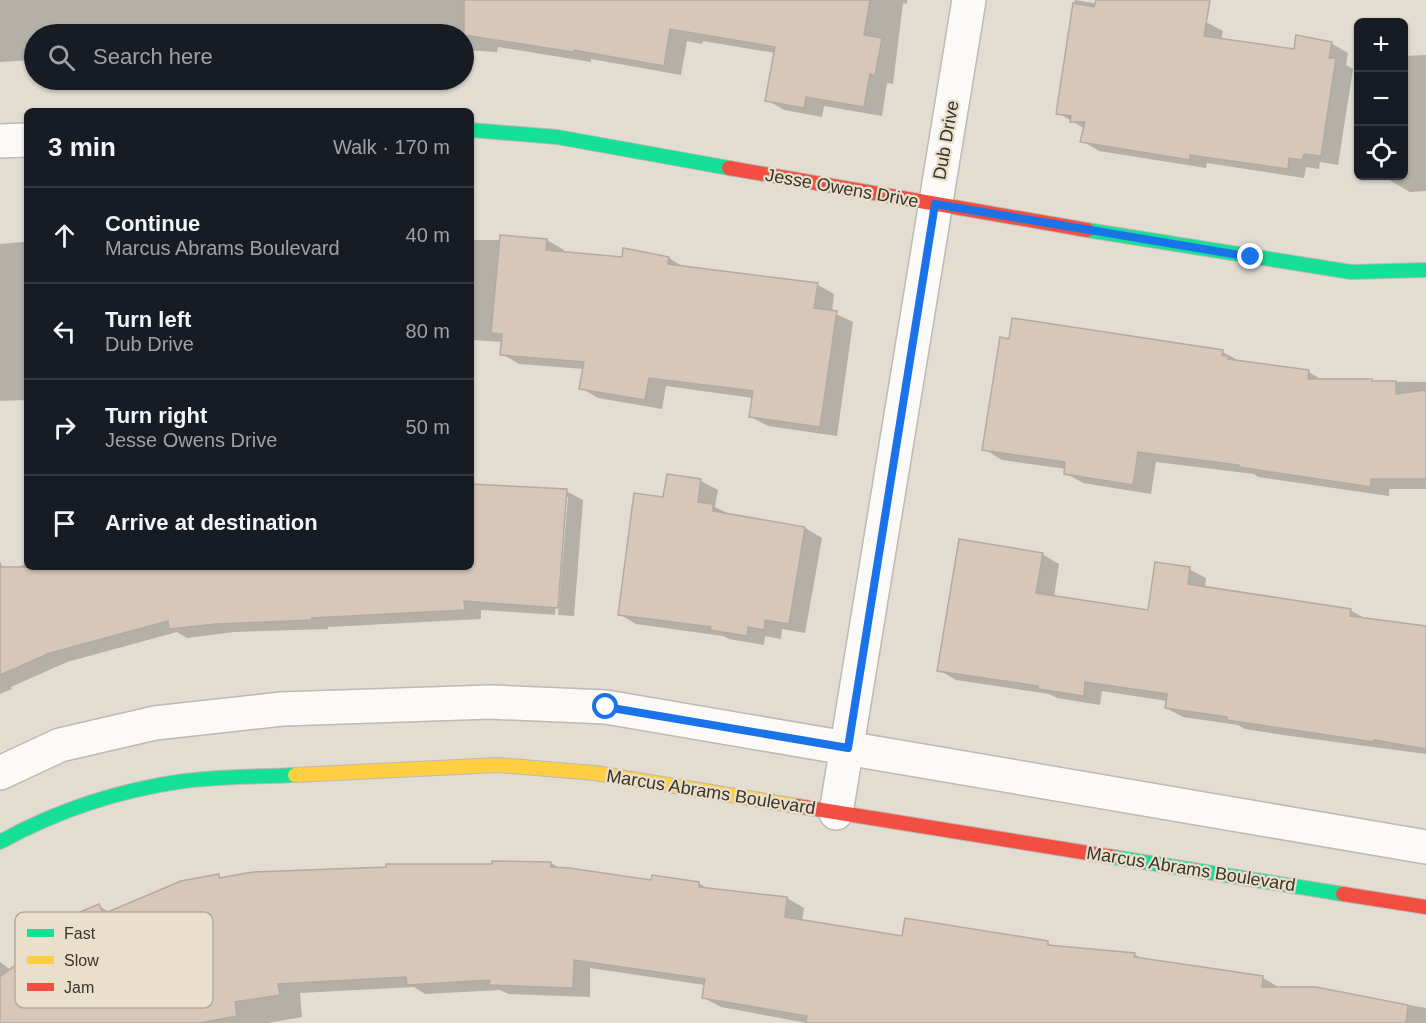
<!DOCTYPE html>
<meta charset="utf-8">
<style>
:root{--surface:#171b24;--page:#20242c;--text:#f1f3f6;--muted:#9ea1a6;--line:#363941}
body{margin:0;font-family:Helvetica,sans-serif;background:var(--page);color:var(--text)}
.controls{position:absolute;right:18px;top:18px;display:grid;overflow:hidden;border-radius:9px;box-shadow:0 2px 4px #0004}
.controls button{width:54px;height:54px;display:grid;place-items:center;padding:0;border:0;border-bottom:2px solid var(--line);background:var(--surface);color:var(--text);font:30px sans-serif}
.stop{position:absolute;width:18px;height:18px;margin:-14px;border:4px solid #1a73e8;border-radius:50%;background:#fff}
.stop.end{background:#1a73e8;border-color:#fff;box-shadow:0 2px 6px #0008}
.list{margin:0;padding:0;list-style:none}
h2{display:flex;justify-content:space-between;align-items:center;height:78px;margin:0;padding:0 24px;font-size:26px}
h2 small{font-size:20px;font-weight:400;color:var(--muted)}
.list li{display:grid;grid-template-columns:39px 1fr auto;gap:18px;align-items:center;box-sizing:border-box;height:96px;padding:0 24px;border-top:2px solid var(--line)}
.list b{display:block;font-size:22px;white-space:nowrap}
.list p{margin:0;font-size:20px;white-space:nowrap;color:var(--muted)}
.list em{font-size:20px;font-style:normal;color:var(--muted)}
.icon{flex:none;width:33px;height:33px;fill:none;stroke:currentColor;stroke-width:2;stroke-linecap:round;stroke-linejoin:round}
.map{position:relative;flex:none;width:1426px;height:1023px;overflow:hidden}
.search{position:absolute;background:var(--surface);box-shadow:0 2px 4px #0004;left:24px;top:24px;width:450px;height:66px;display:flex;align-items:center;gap:15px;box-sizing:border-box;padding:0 21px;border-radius:33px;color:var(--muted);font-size:22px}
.panel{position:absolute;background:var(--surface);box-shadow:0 2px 4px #0004;left:24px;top:108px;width:450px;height:462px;border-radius:9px}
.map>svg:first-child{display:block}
</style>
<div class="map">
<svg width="1426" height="1023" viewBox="0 0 1426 1023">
<rect width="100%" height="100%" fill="#e2dcd1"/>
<g fill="#0003" fill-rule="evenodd">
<polygon points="0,0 907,0 907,4 903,3 893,84 887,83 882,116 824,106 822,117 784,110 767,100 775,53 703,41 702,44 687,41 681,75 591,59 591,62 498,47 497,52 464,50 464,34 34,34 34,60 0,62"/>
<polygon points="1075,0 1206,22 1223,31 1221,40 1295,51 1331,43 1348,53 1346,65 1353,69 1338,165 1320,162 1319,169 1306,167 1304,178 1207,163 1206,168 1099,151 1082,141 1085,129 1058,113"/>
<polygon points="1426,55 1426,191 1410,192 1386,178 1386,176 1404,176 1404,56"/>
<polygon points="471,240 547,240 564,250 563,253 623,259 669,258 685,268 818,285 834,294 832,312 853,322 837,436 768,426 751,417 753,398 666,386 662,409 598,398 581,388 584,369 519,364 502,354 503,342 471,340"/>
<polygon points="23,242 27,242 27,400 0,401 0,244"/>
<polygon points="1013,320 1223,352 1241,362 1309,372 1324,381 1426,382 1426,489 1389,489 1389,496 1258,477 1254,474 1156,462 1151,494 1083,483 1065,473 1066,469 1002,460 984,449"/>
<polygon points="668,476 701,481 718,490 715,507 731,515 805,528 822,538 805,633 782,629 781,639 765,636 764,645 729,639 723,636 636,624 619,614 664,499"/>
<path d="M 471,486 L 566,491 L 583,500 L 574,616 L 481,610 L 481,619 L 328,627 L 328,629 L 234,632 L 187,638 L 177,632 L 67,662 L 11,687 L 12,689 L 0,694 L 0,561 L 4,571 L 27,564 L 27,567 L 471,567 ZM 564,497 L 568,497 L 558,615 L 555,615 Z"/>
<polygon points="1042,554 1059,564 1054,597 1149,611 1189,569 1206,578 1205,588 1350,610 1366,619 1426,627 1426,754 1290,736 1245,729 1238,725 1183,717 1166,708 1167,701 1102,691 1100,705 1057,698 1049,694 956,680 939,670"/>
<polygon points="551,863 561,869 652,882 699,883 710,890 787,898 804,908 802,921 904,938 1048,943 1054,947 1134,954 1144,960 1263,978 1280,988 1316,988 1426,1008 1426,1023 807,1023 721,1007 704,998 705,985 590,968 590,997 508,994 500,990 425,994 414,987 300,993 302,1017 268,1023 0,1023 0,962 11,970 99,906 111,913 218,876 224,879"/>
</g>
<g fill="#d8c7b9" stroke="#b2aba4" stroke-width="1.5">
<polygon points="464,0 870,0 864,35 882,38 875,76 870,74 864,107 806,97 804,108 765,101 775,47 670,29 664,66 574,50 573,52 464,35"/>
<polygon points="1096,0 1210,0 1204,36 1294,49 1296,35 1332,42 1329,58 1336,58 1321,156 1304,154 1302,160 1289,158 1288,169 1190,155 1190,160 1080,142 1085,122 1070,122 1071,116 1056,114 1073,3 1094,7"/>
<polygon points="500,235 547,239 546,250 622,257 623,248 669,257 668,264 818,283 814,308 837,311 820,427 749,417 753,391 649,378 645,400 579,389 584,362 500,355 502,334 491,333"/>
<polygon points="1012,318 1223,350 1222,356 1228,356 1228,359 1309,370 1308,379 1372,379 1372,381 1396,381 1396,394 1426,390 1426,479 1371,479 1371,487 1238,467 1239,465 1138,452 1133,485 1064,474 1065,462 982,450 1000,337 1009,339"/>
<polygon points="667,474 701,479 698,502 713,504 713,511 805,527 789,624 765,620 764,630 748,627 747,636 710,630 711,627 618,615 634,493 663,497"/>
<polygon points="471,484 567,489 558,608 464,601 465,610 312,618 312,620 216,624 169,629 168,621 50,653 0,675 0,567 471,567"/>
<polygon points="959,539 1043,553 1036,593 1148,610 1155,562 1190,567 1188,584 1351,609 1350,616 1426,626 1426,749 1374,740 1374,742 1227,720 1227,717 1165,708 1167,694 1085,682 1084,696 1038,689 1038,686 937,671"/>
<polygon points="492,861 551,862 551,867 569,868 651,880 652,875 699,882 699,887 787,897 785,917 902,936 905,918 1048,941 1048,945 1135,953 1134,957 1263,976 1262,987 1316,987 1408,1005 1406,1023 806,1023 807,1016 702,998 705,979 574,960 573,988 489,985 490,980 407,985 406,977 278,984 280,995 235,1002 237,1016 200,1023 0,1023 0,977 58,932 54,923 99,904 103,914 181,881 219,874 219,878 253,872 386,867 386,864 492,864"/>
</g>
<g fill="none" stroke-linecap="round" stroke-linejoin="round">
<defs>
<g id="street">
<polyline points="0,141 27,140"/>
<polyline points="0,773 60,745 155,723 282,709 490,702 606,707 1426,847"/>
<polyline points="836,813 969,0"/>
</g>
<g id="fast">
<polyline points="471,130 557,137 729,168"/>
<polyline points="1087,230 1351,272 1426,270"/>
<path d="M 0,842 C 56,811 120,790 184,781 C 220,776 258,777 295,775"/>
<polyline points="1113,857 1343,894"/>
</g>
<polyline id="slow" points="295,775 498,765 595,773 797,806"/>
<g id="jam">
<polyline points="729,168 1087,230"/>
<polyline points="797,806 1113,857"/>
<polyline points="1343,894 1426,907"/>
</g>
</defs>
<use href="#street" stroke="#beb9b1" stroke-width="36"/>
<use href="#fast" stroke="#beb9b1" stroke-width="16"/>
<use href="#slow" stroke="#beb9b1" stroke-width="16"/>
<use href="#jam" stroke="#beb9b1" stroke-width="16"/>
<use href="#street" stroke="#fbfaf8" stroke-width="33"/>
<use href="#fast" stroke="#16e098" stroke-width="14"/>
<use href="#slow" stroke="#ffcf43" stroke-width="14"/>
<use href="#jam" stroke="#f24e42" stroke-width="14"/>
</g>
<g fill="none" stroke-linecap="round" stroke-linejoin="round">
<polyline stroke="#1a73e8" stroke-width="8" points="606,707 848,748 935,204 1251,257"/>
</g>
<g text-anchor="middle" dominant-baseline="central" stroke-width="4.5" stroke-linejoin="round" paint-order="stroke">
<g font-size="18" fill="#39352d" stroke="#e9dfca">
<text transform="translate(946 140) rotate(-80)">Dub Drive</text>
<text transform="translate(842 188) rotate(10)">Jesse Owens Drive</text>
<text transform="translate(711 792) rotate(9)">Marcus Abrams Boulevard</text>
<text transform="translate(1191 869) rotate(9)">Marcus Abrams Boulevard</text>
</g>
</g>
<rect x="15" y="912" width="198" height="96" rx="9" fill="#e9dfca" stroke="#b4ac9b" stroke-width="1.5"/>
<rect x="27" y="929" width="27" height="8" fill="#16e098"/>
<rect x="27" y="956" width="27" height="8" fill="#ffcf43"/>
<rect x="27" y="983" width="27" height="8" fill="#f24e42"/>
<g font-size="16" fill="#39352d">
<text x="64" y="939">Fast</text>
<text x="64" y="966">Slow</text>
<text x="64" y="993">Jam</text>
</g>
</svg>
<div class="controls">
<button>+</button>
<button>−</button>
<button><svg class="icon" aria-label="locate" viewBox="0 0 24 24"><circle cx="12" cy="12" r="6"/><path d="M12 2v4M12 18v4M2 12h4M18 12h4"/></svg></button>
</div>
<div class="stop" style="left:606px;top:707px"></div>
<div class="stop end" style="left:1251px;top:257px"></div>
<div class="search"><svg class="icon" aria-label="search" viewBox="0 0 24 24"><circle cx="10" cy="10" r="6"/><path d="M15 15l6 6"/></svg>Search here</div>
<section class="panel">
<h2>3 min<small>Walk · 170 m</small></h2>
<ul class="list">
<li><svg class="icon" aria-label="ahead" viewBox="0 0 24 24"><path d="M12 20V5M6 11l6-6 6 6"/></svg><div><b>Continue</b><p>Marcus Abrams Boulevard</p></div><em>40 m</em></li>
<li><svg class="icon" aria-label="left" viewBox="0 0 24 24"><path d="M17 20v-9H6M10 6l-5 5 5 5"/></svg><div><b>Turn left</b><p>Dub Drive</p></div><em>80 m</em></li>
<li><svg class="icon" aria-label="right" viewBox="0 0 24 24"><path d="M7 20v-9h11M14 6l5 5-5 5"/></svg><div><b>Turn right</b><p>Jesse Owens Drive</p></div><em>50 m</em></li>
<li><svg class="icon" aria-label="arrive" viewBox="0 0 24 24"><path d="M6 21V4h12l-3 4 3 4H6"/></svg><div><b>Arrive at destination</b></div></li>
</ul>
</section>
</div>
